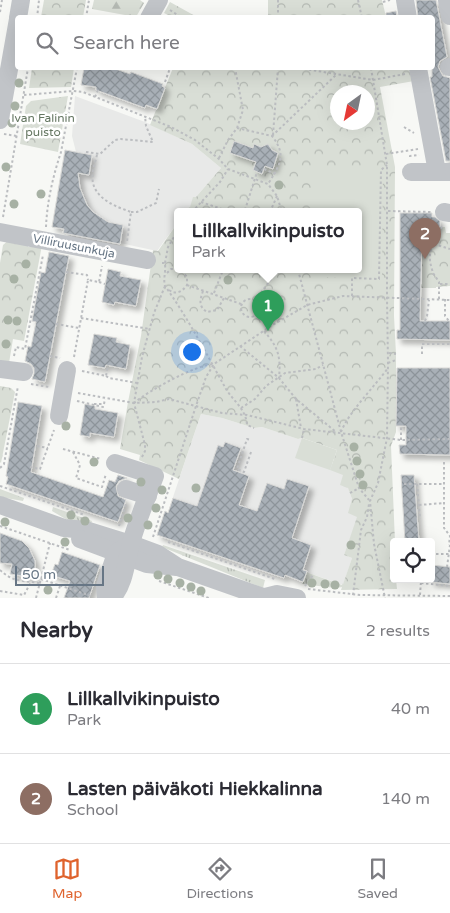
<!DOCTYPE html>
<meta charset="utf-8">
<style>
:root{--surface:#fff;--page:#f2f2f3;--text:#2b2b33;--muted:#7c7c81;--line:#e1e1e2;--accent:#df632d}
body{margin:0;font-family:"Varela Round",sans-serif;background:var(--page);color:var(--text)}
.controls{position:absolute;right:15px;bottom:15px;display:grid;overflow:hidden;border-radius:5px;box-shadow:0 5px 20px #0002}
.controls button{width:45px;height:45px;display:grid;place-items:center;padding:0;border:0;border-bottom:1px solid var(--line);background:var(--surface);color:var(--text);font:25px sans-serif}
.compass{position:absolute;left:330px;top:85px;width:45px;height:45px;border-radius:50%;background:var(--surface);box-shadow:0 5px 20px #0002;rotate:213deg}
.scale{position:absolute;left:15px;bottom:12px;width:89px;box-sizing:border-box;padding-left:5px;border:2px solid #677685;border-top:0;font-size:14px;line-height:18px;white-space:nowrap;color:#677685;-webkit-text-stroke:4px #fff;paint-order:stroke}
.you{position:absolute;left:191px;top:351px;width:18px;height:18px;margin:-12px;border:4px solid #fff;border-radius:50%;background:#1a73e8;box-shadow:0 0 0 8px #1a73e833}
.badge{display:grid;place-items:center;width:32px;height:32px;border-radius:50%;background:var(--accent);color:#fff;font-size:16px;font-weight:700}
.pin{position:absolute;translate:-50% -41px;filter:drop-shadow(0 1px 2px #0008)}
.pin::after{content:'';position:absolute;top:26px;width:18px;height:15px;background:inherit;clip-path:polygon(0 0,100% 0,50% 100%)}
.popup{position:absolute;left:174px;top:208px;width:188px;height:65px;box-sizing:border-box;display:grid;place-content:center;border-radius:5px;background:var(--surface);filter:drop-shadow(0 1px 4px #0005);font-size:16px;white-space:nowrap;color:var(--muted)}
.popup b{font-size:19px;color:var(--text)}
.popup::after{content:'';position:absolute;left:50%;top:100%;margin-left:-10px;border:10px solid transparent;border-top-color:var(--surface)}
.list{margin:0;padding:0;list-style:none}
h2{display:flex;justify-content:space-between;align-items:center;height:65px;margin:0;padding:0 20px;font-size:21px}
h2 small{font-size:16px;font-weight:400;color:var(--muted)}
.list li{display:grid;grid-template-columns:32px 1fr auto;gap:15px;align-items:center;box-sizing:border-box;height:90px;padding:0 20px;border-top:1px solid var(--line)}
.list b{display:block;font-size:19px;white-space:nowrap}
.list p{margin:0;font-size:16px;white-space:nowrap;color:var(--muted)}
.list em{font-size:16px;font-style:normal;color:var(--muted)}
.icon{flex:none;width:28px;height:28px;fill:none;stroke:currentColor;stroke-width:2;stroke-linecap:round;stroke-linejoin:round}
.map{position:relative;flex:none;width:450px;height:598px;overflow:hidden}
.search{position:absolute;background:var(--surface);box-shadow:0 5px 20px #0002;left:15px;right:15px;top:15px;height:55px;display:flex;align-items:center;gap:12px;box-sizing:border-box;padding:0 18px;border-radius:5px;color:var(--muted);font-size:19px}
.sheet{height:245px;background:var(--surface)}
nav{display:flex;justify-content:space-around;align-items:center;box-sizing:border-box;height:70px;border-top:1px solid var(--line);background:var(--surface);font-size:14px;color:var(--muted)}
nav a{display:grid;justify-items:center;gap:2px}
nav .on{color:var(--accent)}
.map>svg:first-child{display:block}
</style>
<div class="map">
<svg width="450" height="598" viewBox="0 0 450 598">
<defs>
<pattern id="grass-tufts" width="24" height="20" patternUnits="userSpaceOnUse" patternTransform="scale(1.25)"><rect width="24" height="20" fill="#d9ded6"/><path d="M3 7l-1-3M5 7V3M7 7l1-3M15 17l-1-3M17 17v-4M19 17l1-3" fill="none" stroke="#b4b9b3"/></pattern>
<pattern id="forest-firs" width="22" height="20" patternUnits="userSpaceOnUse" patternTransform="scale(1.25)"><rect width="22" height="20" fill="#d9ded6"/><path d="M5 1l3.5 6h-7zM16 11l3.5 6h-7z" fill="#b4b9b3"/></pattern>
<pattern id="park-crowns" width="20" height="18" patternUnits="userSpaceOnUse" patternTransform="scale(1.25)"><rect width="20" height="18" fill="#d9ded6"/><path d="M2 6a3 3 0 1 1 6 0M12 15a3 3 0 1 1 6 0" fill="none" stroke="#b4b9b3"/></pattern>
<pattern id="building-cross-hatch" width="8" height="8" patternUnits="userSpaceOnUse" patternTransform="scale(1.25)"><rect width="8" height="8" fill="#a9b0b7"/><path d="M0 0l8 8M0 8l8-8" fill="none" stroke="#8d949a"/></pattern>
<filter id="shadow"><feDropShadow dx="4.5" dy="4.5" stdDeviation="2.5" flood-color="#0004"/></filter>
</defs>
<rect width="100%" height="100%" fill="#f7f8f5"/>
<g fill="#e8e9e8">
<polygon points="75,96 145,122 192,144 221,168 196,197 190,207 189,207 185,212 178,212 178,222 157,251 120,243 119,248 72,240 72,236 63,234 64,229 52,227 65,150 76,152 72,136"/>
<polygon points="201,414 222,418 254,428 262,427 298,439 302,438 344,475 358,517 344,555 352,558 343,585 306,572 303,582 286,576 284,578 157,535 165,511 168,512"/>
</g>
<g fill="url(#grass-tufts)">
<polygon points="0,489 24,498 23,501 0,497"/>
<polygon points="53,507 92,521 90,526 69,521 52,511"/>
<polygon points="163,545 265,580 263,588 162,547"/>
<polygon points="306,572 342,585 343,583 343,587 335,588 302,584"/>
</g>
<polygon fill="url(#forest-firs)" points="94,0 140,0 144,3 136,17 92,9"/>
<g fill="url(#park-crowns)" fill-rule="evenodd">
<polygon points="44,0 86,0 83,17 41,17"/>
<polygon points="268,0 382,0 386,17 268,18"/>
<polygon points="170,2 197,17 172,17 164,13"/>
<polygon points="32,68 74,68 71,87 29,88"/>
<path d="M 173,68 L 411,68 L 414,81 L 380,87 L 395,167 L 394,316 L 396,354 L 396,432 L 391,446 L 395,542 L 394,579 L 396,579 L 397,589 L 341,590 L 352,558 L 344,555 L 357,517 L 348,513 L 352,499 L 348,488 L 340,485 L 343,475 L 330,470 L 337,450 L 302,438 L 298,439 L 262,427 L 254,428 L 222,418 L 201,414 L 179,479 L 139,460 L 140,455 L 120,449 L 128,402 L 141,336 L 153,250 L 158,251 L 178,222 L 178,270 L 358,270 L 358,212 L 185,212 L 189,207 L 190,207 L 193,197 L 196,197 L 221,168 L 192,144 L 150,125 ZM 338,92 L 368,92 L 368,122 L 338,122 Z"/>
<polygon points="68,96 58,152 20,144 26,106 31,101"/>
<polygon points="422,227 445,227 446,233 450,233 450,286 436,287 436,288 416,288 416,284 422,284"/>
<polygon points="10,239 28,243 28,247 30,247 30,243 42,245 24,341 13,339 9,363 0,361 0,263 3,245"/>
<polygon points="0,386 11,388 15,392 1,463 0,462"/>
</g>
<g fill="#d9ded6">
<polygon points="312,170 383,170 382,279 314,277 314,270 358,270 358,212 312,212"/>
<polygon points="302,438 337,450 330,470 295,458"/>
</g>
<g fill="url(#building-cross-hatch)" stroke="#d9d9d7" filter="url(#shadow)">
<polygon points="416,0 436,0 447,57 440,61 438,67 443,76 450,78 450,161 446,161 430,77 432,77 432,18 418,18"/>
<polygon points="396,11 397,18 386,18 386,13"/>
<polygon points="84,68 113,68 130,74 131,72 163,84 162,86 165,88 157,109 146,105 145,108 96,90 96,87 81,85"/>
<polygon points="234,141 253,148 254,144 261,147 268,144 272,150 278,153 273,169 265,166 262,174 253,170 256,162 230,153"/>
<polygon points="65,150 92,155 89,175 78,173 80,188 87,205 93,212 108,222 123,225 120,244 63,233 64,229 52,227"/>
<polygon points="400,213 432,213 432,217 435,217 440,221 440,227 422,227 420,321 450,321 450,340 397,339 397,330 400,330"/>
<polygon points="49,252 69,256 45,382 32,379 34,374 34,368 31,364 25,361 28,346 31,347 36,322 32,321 41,272 45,273"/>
<polygon points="108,269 121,272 120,276 141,280 136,306 115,302 114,305 102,302"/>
<polygon points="94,334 117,338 116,342 130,345 126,369 106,365 105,368 88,365"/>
<polygon points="397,368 450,368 450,455 400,454 399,445 406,445 406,426 396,426"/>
<polygon points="18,402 42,406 31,472 103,497 109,480 115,482 118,475 127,478 119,481 116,486 118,496 126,500 118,522 6,484 8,477 6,476"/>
<polygon points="85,404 95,406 95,409 118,413 114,437 90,433 90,437 80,435"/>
<polygon points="225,442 241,448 233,470 249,476 239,505 257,511 267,483 284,489 287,479 309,486 292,538 311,545 303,570 307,571 303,582 285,575 284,578 157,535 165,511 168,513 173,498 197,506 218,445 223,447"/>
<polygon points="401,475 414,475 419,542 405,542"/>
<polygon points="0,533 22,541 29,548 35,561 35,578 10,574 12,564 0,563"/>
<polygon points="62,552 100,565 89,598 64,598 70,581 51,575 55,564 58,565"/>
<polygon points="431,565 450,567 450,584 431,582"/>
</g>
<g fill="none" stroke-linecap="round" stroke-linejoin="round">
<g stroke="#bbbdc0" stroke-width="2" stroke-dasharray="2.5 2.5" stroke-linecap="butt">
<polyline points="278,0 278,18"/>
<polyline points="358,0 362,18"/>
<polyline points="383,2 390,0"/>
<polyline points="170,10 182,18"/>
<polyline points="0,12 2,0"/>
<polyline points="37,18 39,0"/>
<polyline points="86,18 89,0"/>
<polyline points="116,68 120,69 120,68"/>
<polyline points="299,68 373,80 405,74"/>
<polyline points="371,68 387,165 387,298 388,363 387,438 378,483 370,501 374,544 385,598"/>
<polyline points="165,82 170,68"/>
<polyline points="24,95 73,91 83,92 171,127 195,140 219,159 228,169 268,184 277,196 282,212"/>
<polyline points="95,97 98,90"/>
<polyline points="404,127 414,133"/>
<path d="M 237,128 L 272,136 C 287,155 280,165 268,184"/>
<polyline points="4,134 17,136"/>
<polyline points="273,135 278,68"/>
<polyline points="272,136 337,74"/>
<polyline points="86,152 100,154 115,140 121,139 153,142 146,126 145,116"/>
<polyline points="386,154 418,149"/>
<path d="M 97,155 C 95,163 91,174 93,183 C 97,200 117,207 131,212 L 127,241"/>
<polyline points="410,157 410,156 419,155"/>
<polyline points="219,158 228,140 237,128 243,110 235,68"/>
<polyline points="264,169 275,174"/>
<polyline points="201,202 231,212"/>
<polyline points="245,210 257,172"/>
<polyline points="388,211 431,212"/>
<polyline points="131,212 137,212 156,203 159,189"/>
<polyline points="192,212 220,182 228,169"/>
<polyline points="236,212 243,209 248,212"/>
<polyline points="270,212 277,196"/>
<polyline points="3,217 28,68"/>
<path d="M 46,227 C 47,202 53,176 61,152 L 77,68"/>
<polyline points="434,244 450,249"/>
<path d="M 162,263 L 165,263 C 166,272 163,279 165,286 C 188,318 207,355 226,389 C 234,402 246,409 247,425 L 254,428"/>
<polyline points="165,263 168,247 178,230"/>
<polyline points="298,270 341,432 359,488 369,500"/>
<polyline points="66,272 87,275 88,280"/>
<polyline points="167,273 171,269 178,269"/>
<polyline points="99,282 105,284"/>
<polyline points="440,284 450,284"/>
<polyline points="187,285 241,304"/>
<path d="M 169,290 C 176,295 182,292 187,285 L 187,277 L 181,270"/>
<path d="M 203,291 C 200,300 198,306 207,312 L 217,310 L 224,298"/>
<polyline points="214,293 223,270"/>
<polyline points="352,296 352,278 379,279 381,170 387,165"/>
<circle cx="250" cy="308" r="9"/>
<polyline points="439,299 439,282 433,273 430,262 430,252 442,226"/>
<polyline points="445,299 445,316 449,321"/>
<polyline points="255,301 274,275 281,270"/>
<polyline points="258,312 271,326"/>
<polyline points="81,318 150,329"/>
<polyline points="425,321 427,316 429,300"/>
<polyline points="56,324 79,328"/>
<path d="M 264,331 C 278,347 281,356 279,378"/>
<polyline points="240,346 279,378 296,399 336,432"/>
<polyline points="389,353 396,354"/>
<polyline points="422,354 422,344 450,344"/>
<polyline points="14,356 16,347 25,349 43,255"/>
<polyline points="50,356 60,358"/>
<polyline points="74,357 88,280 99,282 102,266"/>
<polyline points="388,363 396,360"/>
<polyline points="82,371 106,376 108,365"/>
<polyline points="106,376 109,378 137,383"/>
<polyline points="31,384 49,387"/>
<polyline points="78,393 134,403 156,402 169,399 222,413 247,415 304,429 401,440 450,439"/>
<polyline points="296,399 301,428"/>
<polyline points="77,401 103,407 103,410"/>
<path d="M 134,403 C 148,391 195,365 214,364"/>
<polyline points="94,404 104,404 105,399"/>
<polyline points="241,408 255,399 266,386 285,373 316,369 323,365"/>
<path d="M 341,432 C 348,413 375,386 388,368"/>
<polyline points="302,438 304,429"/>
<polyline points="401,440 401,426"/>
<polyline points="37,446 48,448"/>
<polyline points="63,449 101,459"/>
<polyline points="73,452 80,465 76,478 102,487 106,474"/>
<polyline points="251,452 244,472 237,469 247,439 251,440"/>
<polyline points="142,457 145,451 145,445 134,403 142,357 154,313 165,286"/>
<polyline points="444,462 444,528 450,536 449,545"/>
<polyline points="30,467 40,469 54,430"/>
<polyline points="0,468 4,464 18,386"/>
<polyline points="404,484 444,484"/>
<polyline points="417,484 420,519"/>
<polyline points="0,486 85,515"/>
<polyline points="350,493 359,488"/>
<polyline points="419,505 444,503"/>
<polyline points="0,526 70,550"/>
<polyline points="119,526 126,504"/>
<polyline points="153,537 196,406 206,377 214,364 271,326 307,305 343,296 450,300"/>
<polyline points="168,542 275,579"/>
<polyline points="431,554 449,554"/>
<polyline points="447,567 450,545"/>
<path d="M 0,570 C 11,580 16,580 31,582"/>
<polyline points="41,579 91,596"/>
<polyline points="159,581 209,598"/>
<polyline points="421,583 450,586"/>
<polyline points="305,586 313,575"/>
<polyline points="308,589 360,595 450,596"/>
<polyline points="0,591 24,595 31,582 40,583"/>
<polyline points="353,595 361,530 367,517 369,504"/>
<polyline points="420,595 421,581"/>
<polyline points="36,598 50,543"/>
<polyline points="56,598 60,586"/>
</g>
<g stroke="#c1c4c8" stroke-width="18">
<polyline points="405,0 408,18"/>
<polyline points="447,0 450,16"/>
<polyline points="18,18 21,0"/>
<polyline points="149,18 159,0"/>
<polyline points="449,67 450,67"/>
<polyline points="418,68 437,172 450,172"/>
<polyline points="0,120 18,19"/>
<polyline points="411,172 437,172"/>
<polyline points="444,212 450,213"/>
<polyline points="0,232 147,260"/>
<polyline points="0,369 24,372"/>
<polyline points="59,416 67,370"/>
<polyline points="126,489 148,496"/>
<polyline points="0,505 64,528 86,530 131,544 158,554 178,567 266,598"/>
<polyline points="80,539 147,564 177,567"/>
<polyline points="265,597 277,594 297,598"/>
<polyline points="106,598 105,586 116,553 126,547"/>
<path d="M 112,598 C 125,583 126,562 131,543 C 137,521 147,498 155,476 L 115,463"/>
</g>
</g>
<g fill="#a7b1a4">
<circle cx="19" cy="83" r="4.5"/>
<circle cx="15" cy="106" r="4.5"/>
<circle cx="12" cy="123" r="4.5"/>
<circle cx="6" cy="167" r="4.5"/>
<circle cx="279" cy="185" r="4.5"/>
<circle cx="41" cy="194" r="4.5"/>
<circle cx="14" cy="204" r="4.5"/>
<circle cx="26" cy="264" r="4.5"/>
<circle cx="14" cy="279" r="4.5"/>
<circle cx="228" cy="280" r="4.5"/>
<circle cx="8" cy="320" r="4.5"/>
<circle cx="17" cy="321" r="4.5"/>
<circle cx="6" cy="344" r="4.5"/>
<circle cx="66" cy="426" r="4.5"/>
<circle cx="354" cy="447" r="4.5"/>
<circle cx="357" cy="461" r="4.5"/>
<circle cx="94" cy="462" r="4.5"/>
<circle cx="360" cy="474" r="4.5"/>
<circle cx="141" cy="482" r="4.5"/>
<circle cx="363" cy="485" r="4.5"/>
<circle cx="196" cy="488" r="4.5"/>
<circle cx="162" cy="490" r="4.5"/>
<circle cx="156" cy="508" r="4.5"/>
<circle cx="71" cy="515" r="4.5"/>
<circle cx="128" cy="518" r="4.5"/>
<circle cx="85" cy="521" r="4.5"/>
<circle cx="5" cy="522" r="4.5"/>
<circle cx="148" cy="525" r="4.5"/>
<circle cx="65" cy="542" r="4.5"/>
<circle cx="351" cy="545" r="4.5"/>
<circle cx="158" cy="575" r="4.5"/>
<circle cx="168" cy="579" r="4.5"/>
<circle cx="180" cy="583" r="4.5"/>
<circle cx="312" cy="583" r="4.5"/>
<circle cx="325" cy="584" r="4.5"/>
<circle cx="335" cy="585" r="4.5"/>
<circle cx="191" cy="587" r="4.5"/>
<circle cx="48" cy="590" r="4.5"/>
<circle cx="201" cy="591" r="4.5"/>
</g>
<g text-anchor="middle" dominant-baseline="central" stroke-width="5" stroke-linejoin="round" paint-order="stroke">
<g font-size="12" fill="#657762" stroke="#fff">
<text x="43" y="118">Ivan Falinin<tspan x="43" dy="14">puisto</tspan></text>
</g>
<g font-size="12" fill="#677685" stroke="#fff">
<text transform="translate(74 246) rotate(11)">Villiruusunkuja</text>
</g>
</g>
</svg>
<div class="controls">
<button><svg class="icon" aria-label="locate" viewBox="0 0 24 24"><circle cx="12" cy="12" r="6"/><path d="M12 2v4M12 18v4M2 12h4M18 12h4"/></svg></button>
</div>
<svg class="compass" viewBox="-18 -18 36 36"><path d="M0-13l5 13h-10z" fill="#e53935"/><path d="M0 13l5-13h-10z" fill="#7c7c81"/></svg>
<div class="scale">50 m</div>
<div class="you"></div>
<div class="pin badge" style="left:268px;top:331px;background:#2e9e5b">1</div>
<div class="popup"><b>Lillkallvikinpuisto</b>Park</div>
<div class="pin badge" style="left:425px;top:259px;background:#8d6e63">2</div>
<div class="search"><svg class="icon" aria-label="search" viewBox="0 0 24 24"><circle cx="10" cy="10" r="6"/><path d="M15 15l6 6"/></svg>Search here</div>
</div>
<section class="sheet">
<h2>Nearby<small>2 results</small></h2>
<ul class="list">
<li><span class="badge" style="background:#2e9e5b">1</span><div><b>Lillkallvikinpuisto</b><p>Park</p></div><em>40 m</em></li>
<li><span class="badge" style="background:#8d6e63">2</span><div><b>Lasten päiväkoti Hiekkalinna</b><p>School</p></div><em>140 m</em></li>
</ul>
</section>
<nav>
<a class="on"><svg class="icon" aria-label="map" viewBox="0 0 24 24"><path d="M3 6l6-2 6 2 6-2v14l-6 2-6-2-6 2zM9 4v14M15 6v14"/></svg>Map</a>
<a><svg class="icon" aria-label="directions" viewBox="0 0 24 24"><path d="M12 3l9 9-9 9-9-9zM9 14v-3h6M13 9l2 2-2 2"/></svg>Directions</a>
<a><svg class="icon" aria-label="saved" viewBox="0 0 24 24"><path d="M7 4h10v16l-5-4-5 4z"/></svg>Saved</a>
</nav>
